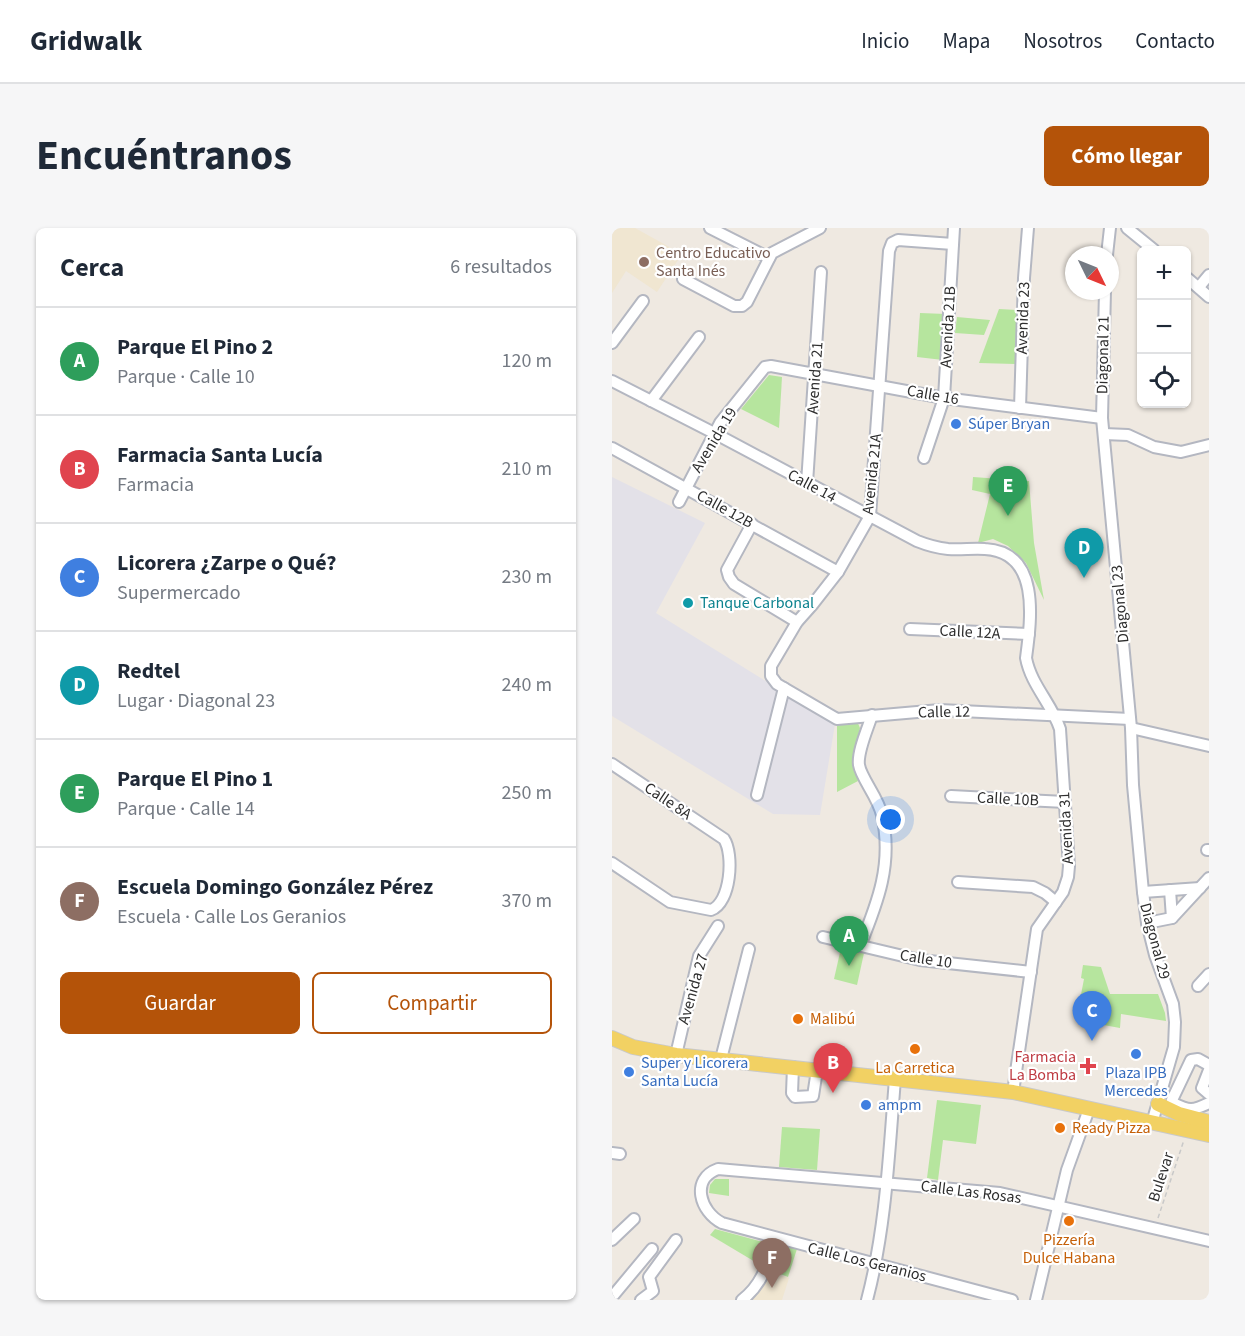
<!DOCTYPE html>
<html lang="es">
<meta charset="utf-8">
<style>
:root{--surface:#fff;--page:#f6f6f7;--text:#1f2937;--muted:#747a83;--line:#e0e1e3;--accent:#b45309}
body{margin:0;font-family:"Source Sans 3",sans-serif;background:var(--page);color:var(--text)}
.controls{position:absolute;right:18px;top:18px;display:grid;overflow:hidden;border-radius:9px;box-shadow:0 2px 4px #0004}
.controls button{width:54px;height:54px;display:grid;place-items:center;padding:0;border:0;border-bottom:2px solid var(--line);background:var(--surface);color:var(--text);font:30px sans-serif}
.compass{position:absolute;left:453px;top:18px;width:54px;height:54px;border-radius:50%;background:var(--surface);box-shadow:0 2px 4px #0004;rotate:133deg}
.you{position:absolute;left:279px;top:592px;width:21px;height:21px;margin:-15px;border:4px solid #fff;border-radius:50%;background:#1a73e8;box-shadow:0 0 0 9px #1a73e833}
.badge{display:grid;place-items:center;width:39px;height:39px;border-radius:50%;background:var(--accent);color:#fff;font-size:20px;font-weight:700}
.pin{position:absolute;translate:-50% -50px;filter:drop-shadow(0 2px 3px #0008)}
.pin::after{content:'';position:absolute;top:32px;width:21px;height:18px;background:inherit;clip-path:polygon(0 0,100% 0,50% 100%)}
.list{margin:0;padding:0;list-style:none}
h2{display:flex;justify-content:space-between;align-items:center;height:78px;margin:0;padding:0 24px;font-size:26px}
h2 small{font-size:20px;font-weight:400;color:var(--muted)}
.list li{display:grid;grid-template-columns:39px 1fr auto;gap:18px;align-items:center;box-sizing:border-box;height:108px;padding:0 24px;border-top:2px solid var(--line)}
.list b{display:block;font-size:22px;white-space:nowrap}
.list p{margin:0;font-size:20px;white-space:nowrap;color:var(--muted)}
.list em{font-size:20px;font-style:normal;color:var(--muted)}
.actions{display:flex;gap:12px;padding:18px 24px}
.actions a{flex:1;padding:14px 0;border:2px solid var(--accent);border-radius:9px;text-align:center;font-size:21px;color:var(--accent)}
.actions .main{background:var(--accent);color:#fff}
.icon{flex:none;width:33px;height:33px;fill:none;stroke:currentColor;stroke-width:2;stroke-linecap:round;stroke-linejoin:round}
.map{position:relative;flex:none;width:597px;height:1072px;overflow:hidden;border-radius:9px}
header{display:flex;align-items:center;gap:36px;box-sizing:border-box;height:84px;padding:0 30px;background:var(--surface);border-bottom:2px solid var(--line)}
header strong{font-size:28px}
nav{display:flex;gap:33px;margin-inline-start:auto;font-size:21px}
.intro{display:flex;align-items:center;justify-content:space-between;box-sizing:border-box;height:144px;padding:0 36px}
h1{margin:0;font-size:42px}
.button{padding:15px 27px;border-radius:9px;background:var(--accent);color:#fff;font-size:21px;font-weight:700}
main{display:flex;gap:36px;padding:0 36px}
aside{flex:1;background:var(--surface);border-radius:9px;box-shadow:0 2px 4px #0004}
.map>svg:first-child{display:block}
</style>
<header>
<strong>Gridwalk</strong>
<nav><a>Inicio</a><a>Mapa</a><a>Nosotros</a><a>Contacto</a></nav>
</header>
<div class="intro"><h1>Encuéntranos</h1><a class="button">Cómo llegar</a></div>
<main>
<aside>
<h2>Cerca<small>6 resultados</small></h2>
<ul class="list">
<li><span class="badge" style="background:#2e9e5b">A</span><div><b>Parque El Pino 2</b><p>Parque · Calle 10</p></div><em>120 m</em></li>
<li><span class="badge" style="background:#e0444e">B</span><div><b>Farmacia Santa Lucía</b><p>Farmacia</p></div><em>210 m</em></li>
<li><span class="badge" style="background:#3f7fe0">C</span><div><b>Licorera ¿Zarpe o Qué?</b><p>Supermercado</p></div><em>230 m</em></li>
<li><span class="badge" style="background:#0f9aa8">D</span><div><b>Redtel</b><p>Lugar · Diagonal 23</p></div><em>240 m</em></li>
<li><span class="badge" style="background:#2e9e5b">E</span><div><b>Parque El Pino 1</b><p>Parque · Calle 14</p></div><em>250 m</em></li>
<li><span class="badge" style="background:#8d6e63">F</span><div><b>Escuela Domingo González Pérez</b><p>Escuela · Calle Los Geranios</p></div><em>370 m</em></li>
</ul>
<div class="actions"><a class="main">Guardar</a><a>Compartir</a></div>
</aside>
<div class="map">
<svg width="597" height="1072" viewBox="0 0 597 1072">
<rect width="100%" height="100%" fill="#efe9e1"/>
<polygon fill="#e3e1e8" points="0,249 93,295 44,385 223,496 208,587 161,586 0,488"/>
<g fill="#f0e6d1">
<polygon points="0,0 23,0 70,26 45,64 14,43 0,65"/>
<polygon points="158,1043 177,1050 170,1072 136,1072"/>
</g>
<g fill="#b6e59e">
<polygon points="387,81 405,82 403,136 367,135"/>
<polygon points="308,85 334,86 331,132 305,129"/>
<polygon points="345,89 378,92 372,107 343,105"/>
<polygon points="157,147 170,149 167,200 129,181"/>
<polygon points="361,249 417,253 422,315 432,372 414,335 396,318 381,311 366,315 378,266 360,262"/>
<polygon points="245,493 248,500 241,534 246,553 225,564 225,496"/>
<polygon points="229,720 252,725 245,757 222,751"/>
<polygon points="471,737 489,739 498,766 546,766 553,785 554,793 509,786 508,800 464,792 472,751 469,750"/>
<polygon points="325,872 369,877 364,916 331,912 326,952 315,950"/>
<polygon points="170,899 208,901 205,942 167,939"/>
<polygon points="103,951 117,951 117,968 97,965 98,957"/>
<polygon points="103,1001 159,1016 150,1038 98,1007"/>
<polygon points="166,1017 185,1021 176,1049 158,1042"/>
</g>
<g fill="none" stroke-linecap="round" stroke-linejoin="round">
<defs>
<g id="minor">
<polyline points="98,0 157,30"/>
<polyline points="515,0 542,22"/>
<polyline points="341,16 286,12 280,15 277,23 258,288 226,344 201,376 185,394 159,438 159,448 165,456 225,491 328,482 518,491"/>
<polyline points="495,27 498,0"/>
<polyline points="574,49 597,69"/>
<polyline points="71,51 122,78 130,78 135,74 160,25 208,0"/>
<polyline points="587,59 597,47"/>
<polyline points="493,63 490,190 519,500 521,557 531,664 535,695 543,727 561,776 563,794 562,819 540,895"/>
<polyline points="0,115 31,73"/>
<path d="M 0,153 L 102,205 L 305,313 C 315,317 326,320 336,321 C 349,322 361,320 373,321 C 429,324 419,392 414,430 C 419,457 440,476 448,501 L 457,638 L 456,649 L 451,664 L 425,701 L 401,864"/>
<polyline points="39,173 87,109"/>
<polyline points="408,180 412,50 416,0"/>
<polyline points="492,206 516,207 542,219 569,224 597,217"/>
<polyline points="0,220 226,344"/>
<polyline points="312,230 332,170 342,0"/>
<polyline points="195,255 209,44"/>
<polyline points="67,274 108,195 153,139 159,138 332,170 490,190"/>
<polyline points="140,296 115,342 117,349 122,356 185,394"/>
<polyline points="298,401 417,406"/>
<polyline points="519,500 597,518"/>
<path d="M 0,536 L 112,611 C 122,626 119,675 99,682 L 58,674 L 0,635"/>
<polyline points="145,567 172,460"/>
<polyline points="339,568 453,574"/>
<polyline points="595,622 597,622"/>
<polyline points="346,654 421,659 433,665 444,674"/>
<polyline points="558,662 560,690"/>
<polyline points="531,664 588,660"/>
<polyline points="535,695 560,690 597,650"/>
<polyline points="211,709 308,732 419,744"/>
<path d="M 248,718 C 266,674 281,635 270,587 C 266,569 249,550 247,537 C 245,524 256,500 260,487"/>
<polyline points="586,758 597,746"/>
<polyline points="64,827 87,728 106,698"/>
<polyline points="109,831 137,721"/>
<path d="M 597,837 L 586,831 L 579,832 L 560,872 L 561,875 C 578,883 580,883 597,875"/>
<polyline points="181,839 180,865 183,869 201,868 205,842"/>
<polyline points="597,842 590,860 597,866"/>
<polyline points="0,925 8,926"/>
<polyline points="0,1012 22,991"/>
<polyline points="0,1069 40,1021"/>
<polyline points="29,1072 41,1063 37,1049 64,1012"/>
<path d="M 130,1072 C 151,1056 156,1034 164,1010"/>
<path d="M 255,1072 C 274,1000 277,925 283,851"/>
<path d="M 400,1072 L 110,995 C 88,984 78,951 106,941 L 388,965 L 597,1013"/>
<polyline points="424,1072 455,942 477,881"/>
</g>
<g id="major">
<polyline points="0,810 21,819 64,827 401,864 597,907"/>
<polyline points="546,876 567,886 597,894"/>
</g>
</defs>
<use href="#minor" stroke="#b4b7c1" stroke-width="14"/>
<use href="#major" stroke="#c9c9c9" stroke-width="16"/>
<polyline stroke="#c9c9c9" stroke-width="1.5" stroke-dasharray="4.5 3" stroke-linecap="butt" points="546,990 572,912"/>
<use href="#minor" stroke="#fff" stroke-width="10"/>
<use href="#major" stroke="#f2d163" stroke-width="14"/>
</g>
<circle fill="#8d6e63" stroke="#fff" stroke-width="2" cx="32" cy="34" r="6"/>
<g fill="#3f7fe0" stroke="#fff" stroke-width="2">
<circle cx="344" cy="196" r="6"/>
<circle cx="524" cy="826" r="6"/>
<circle cx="17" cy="844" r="6"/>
<circle cx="254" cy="877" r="6"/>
</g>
<circle fill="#0f9aa8" stroke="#fff" stroke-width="2" cx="76" cy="375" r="6"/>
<g fill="#e8710a" stroke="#fff" stroke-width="2">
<circle cx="186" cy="791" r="6"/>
<circle cx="303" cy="821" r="6"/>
<circle cx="448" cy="900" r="6"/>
<circle cx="457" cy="993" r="6"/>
</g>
<path fill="#e0444e" stroke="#fff" stroke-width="2" d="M473 829h6v6h6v6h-6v6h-6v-6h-6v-6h6z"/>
<g text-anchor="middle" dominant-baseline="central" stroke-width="4.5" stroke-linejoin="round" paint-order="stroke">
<g font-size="16" fill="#785e54" stroke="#fff" text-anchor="start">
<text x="44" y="25">Centro Educativo<tspan x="44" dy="18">Santa Inés</tspan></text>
</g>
<g font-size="16" fill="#2e2e2e" stroke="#fff">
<text transform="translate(411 90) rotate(-88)">Avenida 23</text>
<text transform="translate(336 99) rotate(-87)">Avenida 21B</text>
<text transform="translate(491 127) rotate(-89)">Diagonal 21</text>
<text transform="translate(203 150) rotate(-86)">Avenida 21</text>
<text transform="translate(321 167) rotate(10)">Calle 16</text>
<text transform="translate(102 212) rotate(-59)">Avenida 19</text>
<text transform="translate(260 246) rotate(-84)">Avenida 21A</text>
<text transform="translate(200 258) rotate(28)">Calle 14</text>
<text transform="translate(113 281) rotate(29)">Calle 12B</text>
<text transform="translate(508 376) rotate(-95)">Diagonal 23</text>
<text transform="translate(358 404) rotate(3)">Calle 12A</text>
<text transform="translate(332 484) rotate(-1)">Calle 12</text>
<text transform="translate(396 571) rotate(3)">Calle 10B</text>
<text transform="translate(56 573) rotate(34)">Calle 8A</text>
<text transform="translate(454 600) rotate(-93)">Avenida 31</text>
<text transform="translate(543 713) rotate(75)">Diagonal 29</text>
<text transform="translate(314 731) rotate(9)">Calle 10</text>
<text transform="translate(81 761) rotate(-74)">Avenida 27</text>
<text transform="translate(549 949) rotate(-72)">Bulevar</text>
<text transform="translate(359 964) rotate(7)">Calle Las Rosas</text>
<text transform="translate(255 1034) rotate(14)">Calle Los Geranios</text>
</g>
<g font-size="16" fill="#366cbe" stroke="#fff" text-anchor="start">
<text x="356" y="196">Súper Bryan</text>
<text x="29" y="835">Super y Licorera<tspan x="29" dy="18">Santa Lucía</tspan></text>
<text x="524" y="845" text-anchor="middle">Plaza IPB<tspan x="524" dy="18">Mercedes</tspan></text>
<text x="266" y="877">ampm</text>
</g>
<g font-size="16" fill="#0d838f" stroke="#fff" text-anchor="start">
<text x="88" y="375">Tanque Carbonal</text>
</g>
<g font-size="16" fill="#c56008" stroke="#fff" text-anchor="start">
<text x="198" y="791">Malibú</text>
<text x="303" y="840" text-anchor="middle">La Carretica</text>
<text x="460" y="900">Ready Pizza</text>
<text x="457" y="1012" text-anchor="middle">Pizzería<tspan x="457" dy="18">Dulce Habana</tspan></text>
</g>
<g font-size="16" fill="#be3a42" stroke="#fff" text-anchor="end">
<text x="464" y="829">Farmacia<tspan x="464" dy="18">La Bomba</tspan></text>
</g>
</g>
</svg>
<div class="controls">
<button>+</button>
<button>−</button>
<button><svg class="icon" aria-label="locate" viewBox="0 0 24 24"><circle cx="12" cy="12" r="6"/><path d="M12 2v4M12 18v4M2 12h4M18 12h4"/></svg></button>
</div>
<svg class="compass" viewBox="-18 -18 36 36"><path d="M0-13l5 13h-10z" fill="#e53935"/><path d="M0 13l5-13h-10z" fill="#747a83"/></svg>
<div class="you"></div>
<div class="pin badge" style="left:237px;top:738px;background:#2e9e5b">A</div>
<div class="pin badge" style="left:221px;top:865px;background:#e0444e">B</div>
<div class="pin badge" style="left:480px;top:813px;background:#3f7fe0">C</div>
<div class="pin badge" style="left:472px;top:350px;background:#0f9aa8">D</div>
<div class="pin badge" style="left:396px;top:288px;background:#2e9e5b">E</div>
<div class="pin badge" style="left:160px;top:1060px;background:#8d6e63">F</div>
</div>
</main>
